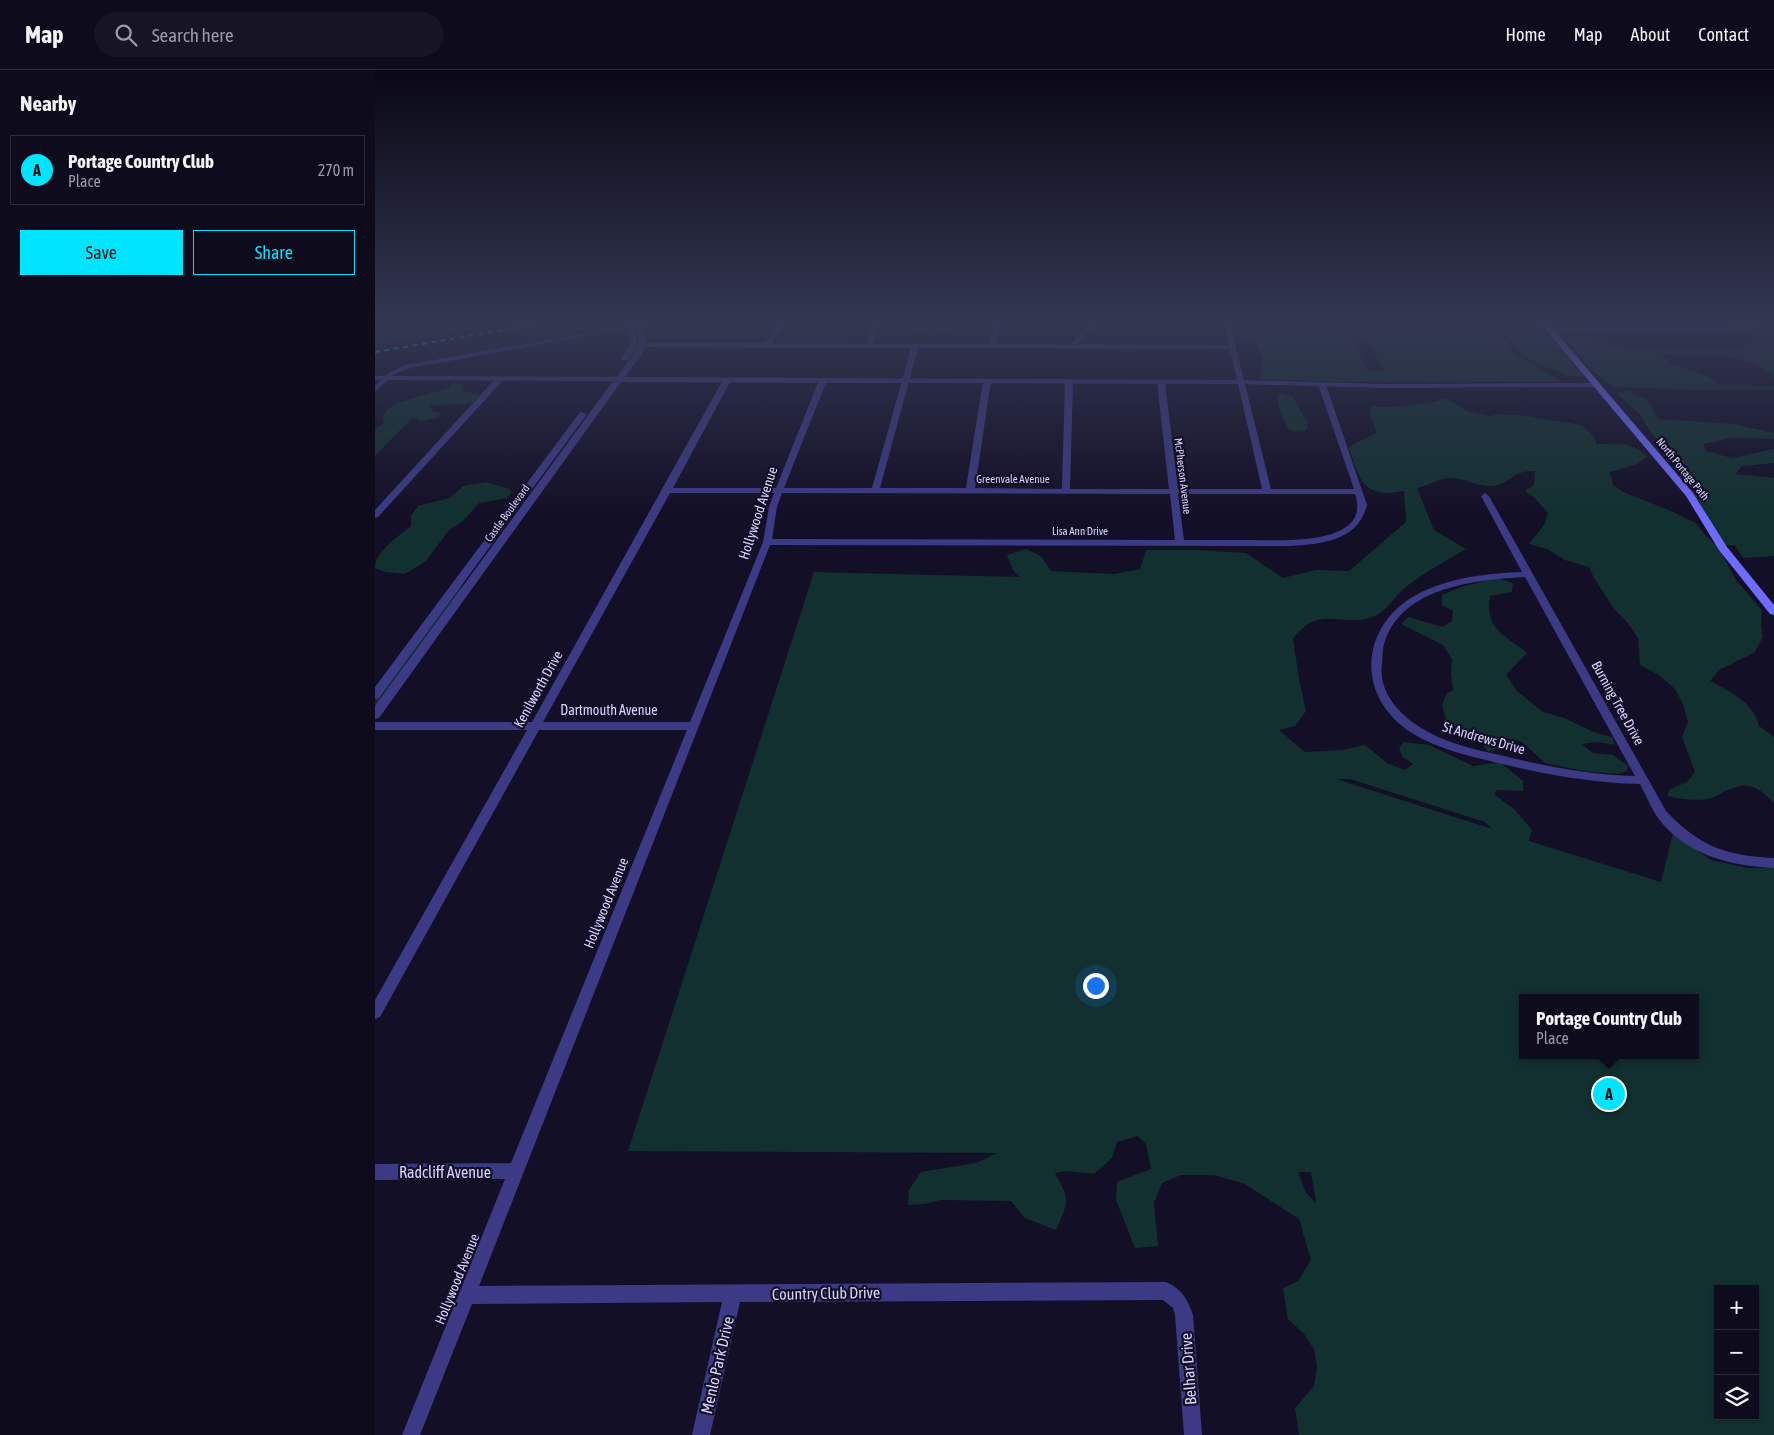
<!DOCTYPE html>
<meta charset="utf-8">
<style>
:root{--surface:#0e0b1c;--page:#171425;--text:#f1f3f6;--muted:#9b9ba3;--line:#2e2b3b;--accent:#00e5ff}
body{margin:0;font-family:"Asap Condensed",sans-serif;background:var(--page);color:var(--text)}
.controls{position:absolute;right:15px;bottom:15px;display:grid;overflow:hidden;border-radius:0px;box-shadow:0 1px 4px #0004}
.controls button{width:45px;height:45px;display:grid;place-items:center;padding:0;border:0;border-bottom:1px solid var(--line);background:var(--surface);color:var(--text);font:25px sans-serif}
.you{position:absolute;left:720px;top:915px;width:18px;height:18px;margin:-12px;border:4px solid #fff;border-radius:50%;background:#1a73e8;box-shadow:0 0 0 8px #1a73e833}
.badge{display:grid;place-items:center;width:32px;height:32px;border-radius:50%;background:var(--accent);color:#111;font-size:16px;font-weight:700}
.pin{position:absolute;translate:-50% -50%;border:2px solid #fff;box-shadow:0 1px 5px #0006}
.popup{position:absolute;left:1144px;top:924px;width:180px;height:65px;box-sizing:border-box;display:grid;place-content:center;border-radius:0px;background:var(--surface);filter:drop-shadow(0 1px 4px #0005);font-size:16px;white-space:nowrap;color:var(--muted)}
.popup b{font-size:19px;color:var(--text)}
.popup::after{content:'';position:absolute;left:50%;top:100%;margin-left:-10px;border:10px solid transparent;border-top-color:var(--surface)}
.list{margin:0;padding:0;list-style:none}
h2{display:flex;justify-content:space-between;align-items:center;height:65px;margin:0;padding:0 20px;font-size:21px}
h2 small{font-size:16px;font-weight:400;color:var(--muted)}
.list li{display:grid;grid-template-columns:32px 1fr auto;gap:15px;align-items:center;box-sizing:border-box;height:70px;margin:0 10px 10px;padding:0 10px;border:1px solid var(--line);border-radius:0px}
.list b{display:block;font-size:19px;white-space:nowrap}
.list p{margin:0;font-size:16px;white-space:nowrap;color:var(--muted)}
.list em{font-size:16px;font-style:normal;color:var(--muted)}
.actions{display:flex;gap:10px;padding:15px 20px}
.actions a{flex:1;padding:11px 0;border:1px solid var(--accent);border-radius:0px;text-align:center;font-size:18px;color:var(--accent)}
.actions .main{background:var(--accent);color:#111}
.icon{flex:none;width:28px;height:28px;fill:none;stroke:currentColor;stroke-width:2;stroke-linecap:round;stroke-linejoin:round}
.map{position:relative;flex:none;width:1399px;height:1365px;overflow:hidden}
header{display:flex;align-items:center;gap:30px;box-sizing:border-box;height:70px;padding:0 25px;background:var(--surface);border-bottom:1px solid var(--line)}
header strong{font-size:24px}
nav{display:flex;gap:28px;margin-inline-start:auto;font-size:18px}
.search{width:350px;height:45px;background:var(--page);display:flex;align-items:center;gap:12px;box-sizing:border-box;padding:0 18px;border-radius:28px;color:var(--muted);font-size:19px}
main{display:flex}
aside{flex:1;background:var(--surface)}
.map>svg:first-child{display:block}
</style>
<header>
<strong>Map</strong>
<div class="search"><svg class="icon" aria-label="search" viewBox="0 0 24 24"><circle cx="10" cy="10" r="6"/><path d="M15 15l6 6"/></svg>Search here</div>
<nav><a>Home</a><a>Map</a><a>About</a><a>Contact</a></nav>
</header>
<main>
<aside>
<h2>Nearby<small></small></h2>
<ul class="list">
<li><span class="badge">A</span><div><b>Portage Country Club</b><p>Place</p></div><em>270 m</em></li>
</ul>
<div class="actions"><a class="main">Save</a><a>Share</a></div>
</aside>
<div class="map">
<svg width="1399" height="1365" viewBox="0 0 1399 1365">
<rect width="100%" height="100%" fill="#130f26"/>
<g fill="#12302f" fill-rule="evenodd">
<polygon points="52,254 79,254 80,262 0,275 0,262"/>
<polygon points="538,254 574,254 574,258 558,266 537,259"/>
<path d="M 876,254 L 967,254 C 970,262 976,268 981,275 C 985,281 986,291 993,300 L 1009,300 L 984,254 L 1117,254 L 1141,284 L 1187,312 L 972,312 L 884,309 L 886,306 L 888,292 L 882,273 L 870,270 L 866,261 L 875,257 Z"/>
<polygon points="1122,254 1167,254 1209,307 1191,305 1149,287"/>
<path d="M 1221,263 L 1223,271 L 1235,277 L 1369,278 L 1378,274 L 1380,271 L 1399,273 L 1399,307 C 1392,303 1388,297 1380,294 C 1352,283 1316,285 1286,285 L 1286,287 L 1293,289 L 1294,293 C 1308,301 1336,302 1344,315 L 1399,316 L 1399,320 L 1318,320 L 1242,317 C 1218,309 1209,288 1192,271 L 1192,266 L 1201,264 Z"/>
<path d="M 77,312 L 89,315 L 88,321 L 105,325 L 98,333 L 55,336 L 58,342 L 66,343 L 62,348 L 45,351 L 39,347 L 29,356 L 0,386 L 0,360 L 9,353 C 8,349 7,345 10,342 C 20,330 59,323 74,318 Z"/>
<polygon points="1255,321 1262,327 1271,328 1283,349 1359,354 1399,363 1399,369 1357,368 1328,374 1331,381 1357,388 1399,379 1399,393 1367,396 1360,404 1399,408 1399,486 1368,488 1360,475 1352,476 1349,474 1326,435 1314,419 1322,418 1275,361 1265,345 1242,323"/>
<polygon points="904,323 917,326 933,353 933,358 927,362 914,360 906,345 902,327"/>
<path d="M 1071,328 L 1091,341 L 1114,346 L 1125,344 L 1150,346 L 1206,355 L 1218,365 L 1222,374 C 1244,374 1254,371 1273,386 L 1262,394 L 1235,402 L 1238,415 L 1250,423 L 1294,440 L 1321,453 L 1331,466 L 1343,476 L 1361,510 L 1387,540 L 1386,556 L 1388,567 L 1380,582 L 1344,600 L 1335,611 C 1355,622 1379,632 1384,656 L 1399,667 L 1399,733 C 1381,715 1374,711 1350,721 C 1346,723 1341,727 1336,728 C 1323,732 1306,729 1292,726 L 1295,719 L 1312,712 L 1320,702 L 1307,667 L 1313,652 L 1308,634 L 1300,619 L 1284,605 L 1265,595 L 1263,568 L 1252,552 L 1239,539 L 1218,506 L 1214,497 L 1190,490 L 1172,479 L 1154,474 L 1169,455 L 1173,443 L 1160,428 L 1150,421 L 1159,415 L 1160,401 C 1137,400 1135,415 1117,416 C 1103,417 1090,408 1075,408 C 1066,408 1052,416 1042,418 L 1059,460 L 1091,479 C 1071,491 1050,502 1032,516 C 1019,526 1012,543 995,548 C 964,557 943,534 918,569 L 924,609 L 931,641 L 920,656 L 904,660 L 930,682 L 967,680 L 990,675 L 1012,693 L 1030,700 L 1038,694 L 1028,687 L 1024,679 L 1028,672 L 1054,675 L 1098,696 L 1125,692 L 1148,711 L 1148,721 L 1121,720 L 1120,725 L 1139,739 L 1157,760 L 1154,771 L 1286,812 L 1298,763 L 1336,790 L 1373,798 L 1399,798 L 1399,1365 L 924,1365 L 920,1338 L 939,1316 L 942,1296 L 939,1279 L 929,1264 L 913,1249 L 908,1218 L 923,1211 L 936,1190 L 924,1149 L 870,1114 L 839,1105 L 806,1105 L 787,1113 L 779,1133 L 783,1176 L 760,1178 L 741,1130 L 742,1112 L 776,1099 L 771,1074 L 763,1066 L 742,1072 L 737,1088 L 719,1104 L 693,1101 L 680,1103 C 695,1130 694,1131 681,1160 L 650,1148 L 636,1131 L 566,1130 L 549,1134 L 533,1135 L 534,1120 L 546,1102 L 601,1093 L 622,1083 L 253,1081 L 439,502 L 645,507 L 638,500 L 632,485 L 651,479 L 666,486 L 676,501 L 739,504 L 765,499 L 771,480 L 823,480 L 871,483 L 908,508 L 941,500 L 974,501 L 1031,452 L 1029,421 C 988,429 985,411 974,378 L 981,373 L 1002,363 L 995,344 L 996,336 C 1020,339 1047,335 1071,328 ZM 961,709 L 975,709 L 1110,752 L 1117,759 ZM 1148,928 L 1320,928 L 1320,985 L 1148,985 ZM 923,1102 L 936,1102 L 941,1133 L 931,1123 ZM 1343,1219 L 1380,1219 L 1380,1346 L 1343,1346 Z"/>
<path d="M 111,412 L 134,419 L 137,422 L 132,428 L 104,433 L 88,451 L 74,460 L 51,491 L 30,504 L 10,502 L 0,498 C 0,481 24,466 36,456 L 36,446 L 43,436 L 75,428 L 88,416 Z"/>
<path d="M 1122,508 L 1138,513 L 1137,522 L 1115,526 C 1109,559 1130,565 1152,583 L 1131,605 L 1142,621 L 1168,642 L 1189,648 L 1221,663 L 1237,667 L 1240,675 L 1222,672 L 1207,674 L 1218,683 L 1238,685 L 1253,696 L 1252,701 L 1243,704 L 1209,701 L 1170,693 L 1147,672 L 1132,668 L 1123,678 L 1113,682 L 1106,672 L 1074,660 L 1067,635 L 1072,623 L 1078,620 L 1076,604 L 1077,589 L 1068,575 L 1026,554 L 1033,547 L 1068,557 L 1077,551 L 1078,541 L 1067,535 L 1067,525 L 1086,517 Z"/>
<polygon points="89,517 0,640 0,630 82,518"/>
</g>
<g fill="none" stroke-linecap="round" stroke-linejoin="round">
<g fill="#3d3a85" fill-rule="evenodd">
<polygon points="263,254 277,254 35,298 19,304 0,322 0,316 15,302 31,295"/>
<path d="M 407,254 L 414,254 L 396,273 L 491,274 L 498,254 L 504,254 L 498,274 L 615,274 L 619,254 L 625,254 L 622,274 L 696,274 L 713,254 L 719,254 L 703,274 L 854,275 L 849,254 L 855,254 L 896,419 L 979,419 L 943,314 L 950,312 L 992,435 C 983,471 947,474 915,476 L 395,475 L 104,1216 L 791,1212 C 807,1219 813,1230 818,1245 L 827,1365 L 809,1365 L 800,1245 L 798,1238 L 788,1230 L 365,1232 L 335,1365 L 317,1365 L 347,1232 L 97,1234 L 45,1365 L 27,1365 L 130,1109 L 0,1110 L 0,1094 L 136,1093 L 312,660 L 164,660 L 5,947 L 0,949 L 0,930 L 152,660 L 0,660 L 0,652 L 157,652 L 349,308 L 356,310 L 298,418 L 401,418 L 444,310 L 448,308 L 452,310 L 409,418 L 497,418 L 536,278 L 259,277 L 256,275 L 259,273 L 389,273 ZM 543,278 L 855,279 L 887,419 L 803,419 L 790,312 L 786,310 L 782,312 L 794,419 L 695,419 L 698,312 L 694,310 L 690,312 L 687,419 L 600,418 L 616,311 L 612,309 L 608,311 L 591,418 L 505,418 ZM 295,423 L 399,423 L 394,437 L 388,472 L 315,652 L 168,652 ZM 407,423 L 795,424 L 800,470 L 397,469 L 402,437 ZM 803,424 L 980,424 C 998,477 904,470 875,470 C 853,470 831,470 809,470 Z"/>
<polygon points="1384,254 1398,254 1372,260 1345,261 1176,262 1173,260 1176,258 1345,257"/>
<polygon points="122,307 129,309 3,447 0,448 0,440"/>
<path d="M 1110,423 L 1114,426 L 1291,741 C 1324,776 1351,786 1399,788 L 1399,798 C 1355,796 1311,785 1283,748 C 1276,738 1271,725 1265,714 C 1213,713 1162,703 1111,690 C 1086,684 1059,677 1037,663 C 976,624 986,548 1051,520 C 1081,507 1115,503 1147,502 L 1106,426 ZM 1150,507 L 1260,706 C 1214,705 1169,696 1125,685 C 1097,679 1067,672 1043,656 C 1022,642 1003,620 1007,593 C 1008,586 1007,578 1010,571 C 1029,516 1102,510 1150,507 Z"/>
</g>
<g fill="#3d3a85" fill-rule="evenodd">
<polygon points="251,254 267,256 273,275 250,307 865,310 1010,314 1223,313 1227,315 1223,317 1010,318 865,314 246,312 4,648 0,649 0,636 238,311 0,310 0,306 242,307 265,275 261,260 259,259 263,275 253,290 247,290 246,288 255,275"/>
<polygon points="205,342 212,344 4,628 0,629 0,617"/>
</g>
<polygon fill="#6f6bff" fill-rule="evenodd" points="1166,254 1174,254 1318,423 1352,477 1399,535 1399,545 1395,544 1344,480 1311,426"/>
<polyline stroke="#00e5ff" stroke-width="2" stroke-dasharray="5 4.5" stroke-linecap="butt" points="0,282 165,254"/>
</g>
<linearGradient id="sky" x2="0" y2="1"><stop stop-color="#0a0815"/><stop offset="0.57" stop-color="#333752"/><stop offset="1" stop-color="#333752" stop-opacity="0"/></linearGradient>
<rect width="1399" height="445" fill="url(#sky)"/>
<g text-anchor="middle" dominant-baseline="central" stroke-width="4.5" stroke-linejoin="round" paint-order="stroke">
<g font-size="11" fill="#d9d4ff" stroke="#130f26">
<text transform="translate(1308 399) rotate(51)">North Portage Path</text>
<text transform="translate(808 406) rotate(83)">McPherson Avenue</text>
<text x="638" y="409">Greenvale Avenue</text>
<text transform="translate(132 443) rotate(-54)">Castle Boulevard</text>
<text x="705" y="461">Lisa Ann Drive</text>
</g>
<g font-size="14" fill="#d9d4ff" stroke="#130f26">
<text transform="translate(383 443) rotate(-72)">Hollywood Avenue</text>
<text transform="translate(163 619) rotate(-61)">Kenilworth Drive</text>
<text transform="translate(1243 633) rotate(61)">Burning Tree Drive</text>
<text x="234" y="640">Dartmouth Avenue</text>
<text transform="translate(1109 668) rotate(16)">St Andrews Drive</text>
<text transform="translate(231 833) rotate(-68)">Hollywood Avenue</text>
<text transform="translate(82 1209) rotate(-68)">Hollywood Avenue</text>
</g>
<g font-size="16" fill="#d9d4ff" stroke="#130f26">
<text x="70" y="1102">Radcliff Avenue</text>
<text transform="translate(451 1223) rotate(-1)">Country Club Drive</text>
<text transform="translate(342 1295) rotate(-77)">Menlo Park Drive</text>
<text transform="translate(813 1299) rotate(-94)">Belhar Drive</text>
</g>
</g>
</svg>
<div class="controls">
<button>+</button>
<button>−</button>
<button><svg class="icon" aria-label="layers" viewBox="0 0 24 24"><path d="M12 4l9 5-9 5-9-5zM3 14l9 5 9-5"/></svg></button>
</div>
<div class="you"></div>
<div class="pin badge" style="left:1234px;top:1024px">A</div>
<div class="popup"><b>Portage Country Club</b>Place</div>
</div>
</main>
